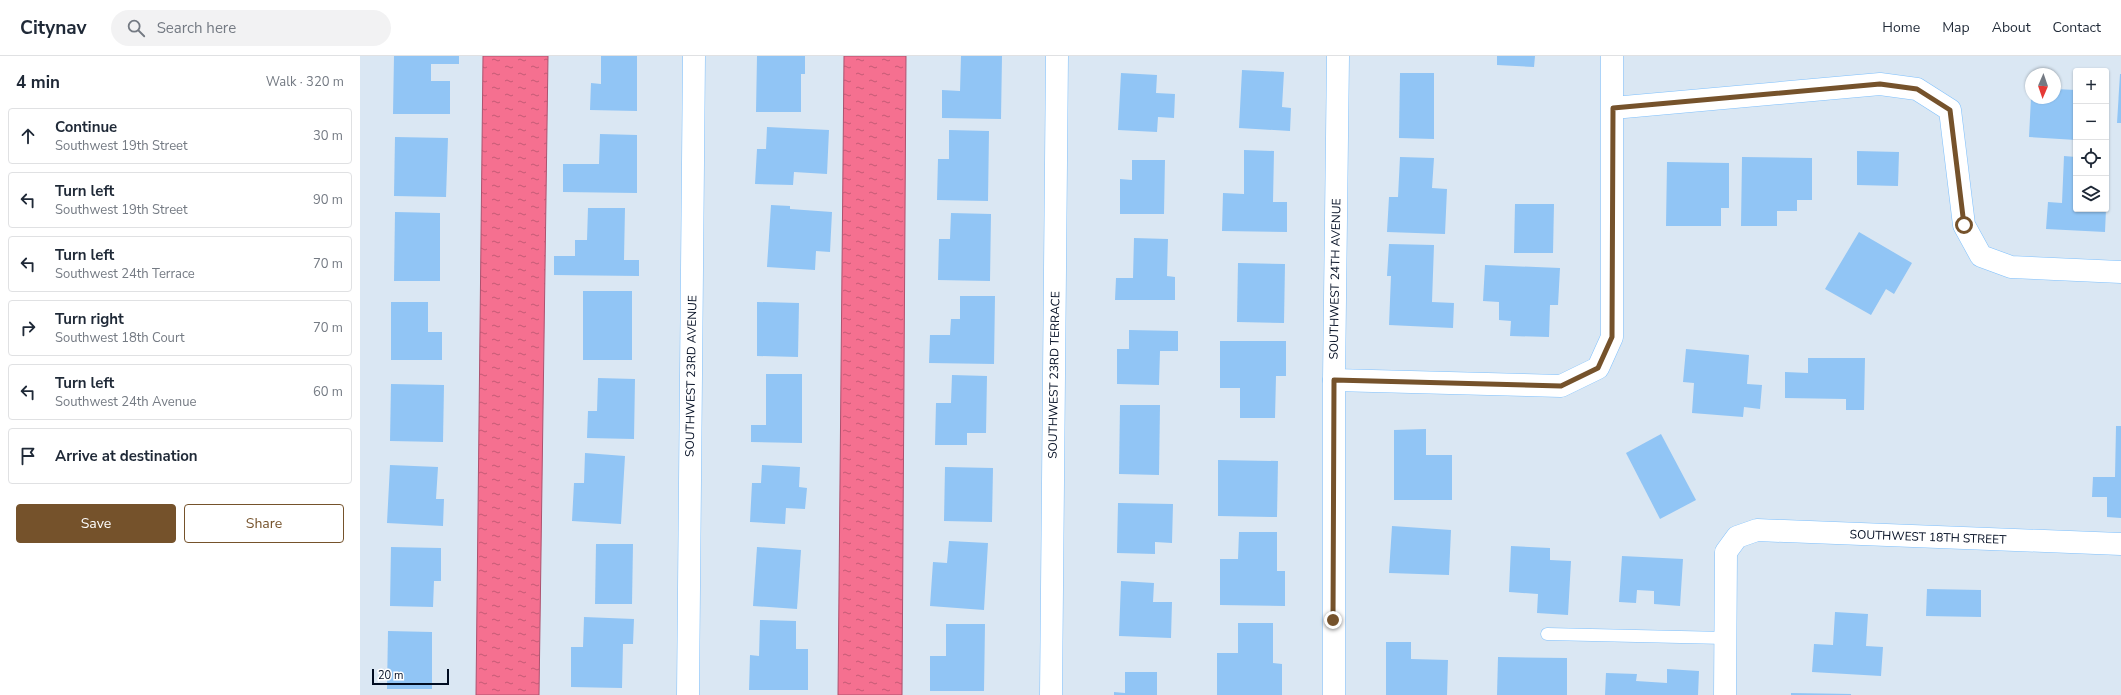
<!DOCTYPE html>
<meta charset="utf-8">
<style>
:root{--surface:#fff;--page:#f2f2f3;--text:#1f2937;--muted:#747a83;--line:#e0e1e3;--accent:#75522b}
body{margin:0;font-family:"Nunito Sans",sans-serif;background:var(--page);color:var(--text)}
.controls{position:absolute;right:12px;top:12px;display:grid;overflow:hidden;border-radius:4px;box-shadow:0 1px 3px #0004}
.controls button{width:36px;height:36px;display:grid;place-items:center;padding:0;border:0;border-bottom:1px solid var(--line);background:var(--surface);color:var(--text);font:20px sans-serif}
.compass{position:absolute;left:1665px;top:12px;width:36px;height:36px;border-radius:50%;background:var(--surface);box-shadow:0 1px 3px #0004;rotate:182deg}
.scale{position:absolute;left:12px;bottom:10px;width:77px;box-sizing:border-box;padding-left:4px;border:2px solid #000c21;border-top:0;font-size:11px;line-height:14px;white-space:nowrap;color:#000c21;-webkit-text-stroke:3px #fff;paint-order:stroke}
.stop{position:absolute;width:12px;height:12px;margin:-9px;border:3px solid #75522b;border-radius:50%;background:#fff}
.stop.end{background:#75522b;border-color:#fff;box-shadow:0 1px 4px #0008}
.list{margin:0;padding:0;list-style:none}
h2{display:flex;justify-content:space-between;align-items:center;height:52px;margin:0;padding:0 16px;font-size:17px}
h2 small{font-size:13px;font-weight:400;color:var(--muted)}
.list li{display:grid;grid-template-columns:26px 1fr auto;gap:12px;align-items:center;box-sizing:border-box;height:56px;margin:0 8px 8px;padding:0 8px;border:1px solid var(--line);border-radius:4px}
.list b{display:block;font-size:15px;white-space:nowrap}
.list p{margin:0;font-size:13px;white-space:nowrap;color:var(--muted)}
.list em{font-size:13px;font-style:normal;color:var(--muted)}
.actions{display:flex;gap:8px;padding:12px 16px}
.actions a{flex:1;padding:9px 0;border:1px solid var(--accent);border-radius:4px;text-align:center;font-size:14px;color:var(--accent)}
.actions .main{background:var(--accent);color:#fff}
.icon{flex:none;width:22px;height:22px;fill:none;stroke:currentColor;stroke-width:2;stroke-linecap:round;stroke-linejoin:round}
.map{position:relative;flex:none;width:1761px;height:639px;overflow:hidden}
header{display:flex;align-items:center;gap:24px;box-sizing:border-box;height:56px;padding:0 20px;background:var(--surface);border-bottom:1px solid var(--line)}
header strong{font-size:19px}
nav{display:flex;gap:22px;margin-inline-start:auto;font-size:14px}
.search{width:280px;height:36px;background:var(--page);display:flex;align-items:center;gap:10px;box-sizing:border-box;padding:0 14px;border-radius:22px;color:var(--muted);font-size:15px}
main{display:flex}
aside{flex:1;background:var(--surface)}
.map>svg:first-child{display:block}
</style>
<header>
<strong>Citynav</strong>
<div class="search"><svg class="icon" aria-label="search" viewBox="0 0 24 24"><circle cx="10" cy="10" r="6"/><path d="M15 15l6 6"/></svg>Search here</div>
<nav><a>Home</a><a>Map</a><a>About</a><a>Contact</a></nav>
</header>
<main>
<aside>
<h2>4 min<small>Walk · 320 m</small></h2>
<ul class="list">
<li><svg class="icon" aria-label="ahead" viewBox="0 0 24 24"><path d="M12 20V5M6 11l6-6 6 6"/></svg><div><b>Continue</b><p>Southwest 19th Street</p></div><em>30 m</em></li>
<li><svg class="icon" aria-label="left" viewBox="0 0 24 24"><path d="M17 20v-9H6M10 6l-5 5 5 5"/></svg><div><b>Turn left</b><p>Southwest 19th Street</p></div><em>90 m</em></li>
<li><svg class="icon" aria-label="left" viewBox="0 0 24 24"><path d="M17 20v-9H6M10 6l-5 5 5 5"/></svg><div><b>Turn left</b><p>Southwest 24th Terrace</p></div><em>70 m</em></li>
<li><svg class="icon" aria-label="right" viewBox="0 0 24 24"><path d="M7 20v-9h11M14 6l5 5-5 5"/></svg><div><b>Turn right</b><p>Southwest 18th Court</p></div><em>70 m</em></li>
<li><svg class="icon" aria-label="left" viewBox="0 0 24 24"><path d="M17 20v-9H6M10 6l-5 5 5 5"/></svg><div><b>Turn left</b><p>Southwest 24th Avenue</p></div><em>60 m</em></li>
<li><svg class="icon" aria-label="arrive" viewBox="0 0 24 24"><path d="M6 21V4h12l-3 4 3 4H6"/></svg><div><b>Arrive at destination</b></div></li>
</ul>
<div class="actions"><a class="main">Save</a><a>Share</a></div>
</aside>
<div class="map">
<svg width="1761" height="639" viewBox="0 0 1761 639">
<defs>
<pattern id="water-ripples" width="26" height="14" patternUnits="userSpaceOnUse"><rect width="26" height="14" fill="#f57090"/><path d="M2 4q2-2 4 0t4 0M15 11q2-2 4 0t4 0" fill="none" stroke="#c45a75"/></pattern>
</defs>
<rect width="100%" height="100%" fill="#dae7f3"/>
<g fill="url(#water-ripples)" stroke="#ac526f">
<polygon points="123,0 188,0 179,639 116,639"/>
<polygon points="484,0 546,0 542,639 478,639"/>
</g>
<g fill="#91c5f5">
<polygon points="34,0 99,0 99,8 71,8 71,25 90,25 90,58 33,58"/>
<polygon points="241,0 277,0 277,55 230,54 231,27 241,28"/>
<polygon points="397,0 445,0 445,18 441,18 441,56 396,56"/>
<polygon points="601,0 642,0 641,63 582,62 582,34 600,35"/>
<polygon points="1137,0 1175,0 1174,11 1137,9"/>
<polygon points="882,14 924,16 922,51 931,52 930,75 879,72"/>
<polygon points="761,17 797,19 796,37 815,38 814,62 798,61 797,76 758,74"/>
<polygon points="1040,17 1074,17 1074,83 1039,82"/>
<polygon points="1760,18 1761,18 1761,67 1757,67"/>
<polygon points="1695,33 1716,34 1716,84 1669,81 1671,42 1695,42"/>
<polygon points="407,71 469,74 467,118 434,116 433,129 395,128 397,93 406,93"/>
<polygon points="589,74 629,75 628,145 577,144 578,103 589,103"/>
<polygon points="240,78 277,79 277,137 203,136 203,108 239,108"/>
<polygon points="35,81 88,82 86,141 34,140"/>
<polygon points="884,94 914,95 913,146 927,146 927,176 862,175 863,137 884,138"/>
<polygon points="1497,95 1539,96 1538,130 1497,129"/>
<polygon points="1704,100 1716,101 1716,153 1746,153 1745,176 1686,173 1688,146 1702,147"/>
<polygon points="1040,101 1074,102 1072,132 1087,133 1085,178 1027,176 1029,141 1038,141"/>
<polygon points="1382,101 1452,102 1452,144 1437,144 1437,155 1417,155 1417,170 1381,170"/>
<polygon points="1746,102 1749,102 1747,131 1746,131"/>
<polygon points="772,104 805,104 804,158 760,158 760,123 772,124"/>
<polygon points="1307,106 1369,107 1369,152 1361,152 1361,170 1306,170"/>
<polygon points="1155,148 1194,148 1193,197 1154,197"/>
<polygon points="411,149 430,150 430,153 472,156 470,196 456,195 455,214 407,211"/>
<polygon points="228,152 265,152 264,204 279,204 279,220 194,219 194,200 215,200 215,184 227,184"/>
<polygon points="35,156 80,157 80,225 34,225"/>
<polygon points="591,157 631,158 630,225 578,224 579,183 590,183"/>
<polygon points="1499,176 1552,207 1534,238 1526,233 1511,259 1465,233"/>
<polygon points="774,182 808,183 807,220 815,221 815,244 755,244 756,222 773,222"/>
<polygon points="1029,188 1074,189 1072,246 1094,247 1093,272 1029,269 1031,220 1027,220"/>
<polygon points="878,207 925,208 924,267 877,266"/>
<polygon points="1125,209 1200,212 1198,249 1190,249 1189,281 1150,280 1151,265 1139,264 1139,246 1123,245"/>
<rect x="223" y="235" width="49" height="69"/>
<polygon points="600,240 635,240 634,308 569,307 570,279 590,279 591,263 600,263"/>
<polygon points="31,246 68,246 68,276 82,276 82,304 31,304"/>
<polygon points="397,246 439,247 438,301 397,300"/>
<polygon points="769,274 818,275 818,295 800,295 799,329 757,328 757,293 769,293"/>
<polygon points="860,285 926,285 926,320 916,320 915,362 880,362 880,332 860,332"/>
<polygon points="1326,293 1389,299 1387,328 1402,329 1400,353 1384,351 1383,361 1332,357 1334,327 1323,326"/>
<polygon points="1448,302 1505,302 1504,354 1486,354 1486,343 1425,342 1425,316 1448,317"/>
<polygon points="406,318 442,318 442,387 391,386 391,369 406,369"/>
<polygon points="592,319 627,320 626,377 607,377 607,389 575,389 576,347 591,347"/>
<polygon points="238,322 275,323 274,383 227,382 228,355 237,355"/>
<polygon points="31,328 84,329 83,386 30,385"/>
<polygon points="760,349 800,349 799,419 759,418"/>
<polygon points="1756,370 1761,370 1761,462 1747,461 1747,441 1732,441 1733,421 1755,421"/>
<polygon points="1066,373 1066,399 1092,399 1092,444 1034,444 1034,374"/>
<polygon points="1301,378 1336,444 1300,463 1266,397"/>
<polygon points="225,397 265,400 261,468 212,465 214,427 224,427"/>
<polygon points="858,404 918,405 917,461 858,460"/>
<polygon points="30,409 78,411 76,443 84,443 83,470 27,467"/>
<polygon points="402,409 440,411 439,431 447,432 445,453 426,452 425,468 390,466 392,427 401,427"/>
<polygon points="585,411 633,412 632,466 584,465"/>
<polygon points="758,447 813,448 812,487 795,486 795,498 757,497"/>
<polygon points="1032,470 1091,474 1089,519 1029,517"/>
<polygon points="879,476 917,476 917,515 925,515 925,550 860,549 860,503 878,503"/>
<polygon points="589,485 628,487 624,554 570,550 573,506 587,507"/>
<polygon points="236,488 273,488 272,548 235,548"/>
<polygon points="1151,490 1190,492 1190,504 1211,505 1208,559 1177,557 1178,538 1149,536"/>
<polygon points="31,491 81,492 81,525 74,525 73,551 30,550"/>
<polygon points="397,491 441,494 437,553 393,550"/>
<polygon points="1262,500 1323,503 1320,550 1294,548 1294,535 1277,534 1276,547 1259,546"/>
<polygon points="761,525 794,527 793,546 812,546 811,582 759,580"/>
<polygon points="1567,533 1621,534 1621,561 1566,560"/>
<polygon points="1475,556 1508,558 1506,590 1523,591 1521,620 1452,616 1454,588 1473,589"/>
<polygon points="224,561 274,563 273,588 263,588 262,632 211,631 211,591 223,591"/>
<polygon points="400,564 436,565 436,593 448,593 448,634 389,634 390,599 399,600"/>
<polygon points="878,567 913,567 913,607 922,608 922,639 857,639 857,597 878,597"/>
<polygon points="586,568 625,568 624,635 570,635 570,600 586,600"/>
<polygon points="28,575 72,576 72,633 27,633"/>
<polygon points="1026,586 1051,586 1051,603 1088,604 1087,639 1026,639"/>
<polygon points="1138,601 1207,602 1207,639 1137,639"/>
<polygon points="1307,613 1339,615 1338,639 1245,639 1246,617 1277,618 1276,625 1307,627"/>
<polygon points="765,616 797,616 797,639 754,639 754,636 765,637"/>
<polygon points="1431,637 1491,638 1491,639 1431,639"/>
</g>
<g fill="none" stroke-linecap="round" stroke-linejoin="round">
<defs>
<polyline id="lane" points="1187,578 1365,582"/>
<g id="street">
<polyline points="1253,52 1520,28 1557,33 1590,54 1604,169 1621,200 1651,211 1761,216"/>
<polyline points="974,324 1201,330 1238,312 1252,281 1252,0"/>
<polyline points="328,639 334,0"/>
<polyline points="691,639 697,0"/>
<polyline points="974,639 974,324 978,0"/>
<polyline points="1365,639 1366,496 1377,481 1397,474 1761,488"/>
</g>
</defs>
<use href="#lane" stroke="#7ec0fd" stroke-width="13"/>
<use href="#street" stroke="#7ec0fd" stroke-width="23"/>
<use href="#lane" stroke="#fff" stroke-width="12"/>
<use href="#street" stroke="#fff" stroke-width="22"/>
</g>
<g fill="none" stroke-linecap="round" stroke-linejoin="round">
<polyline stroke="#75522b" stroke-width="5" points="973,564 974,324 1201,330 1238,312 1252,281 1253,52 1520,28 1557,33 1590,54 1604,169"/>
</g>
<g text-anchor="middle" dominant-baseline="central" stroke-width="3" stroke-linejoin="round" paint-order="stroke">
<g font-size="12" fill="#000c21" stroke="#fff">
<text transform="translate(975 223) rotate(-89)">SOUTHWEST 24TH AVENUE</text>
<text transform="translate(694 319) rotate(-89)">SOUTHWEST 23RD TERRACE</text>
<text transform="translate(331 320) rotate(-89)">SOUTHWEST 23RD AVENUE</text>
<text transform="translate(1568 481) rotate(2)">SOUTHWEST 18TH STREET</text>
</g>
</g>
</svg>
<div class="controls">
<button>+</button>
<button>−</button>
<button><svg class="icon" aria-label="locate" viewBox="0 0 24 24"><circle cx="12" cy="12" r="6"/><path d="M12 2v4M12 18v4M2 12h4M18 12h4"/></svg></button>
<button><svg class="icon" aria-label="layers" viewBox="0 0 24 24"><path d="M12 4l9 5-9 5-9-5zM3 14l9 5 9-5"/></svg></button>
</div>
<svg class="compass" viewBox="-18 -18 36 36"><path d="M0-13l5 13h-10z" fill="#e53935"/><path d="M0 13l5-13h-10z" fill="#747a83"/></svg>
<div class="scale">20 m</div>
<div class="stop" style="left:1604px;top:169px"></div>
<div class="stop end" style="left:973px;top:564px"></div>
</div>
</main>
